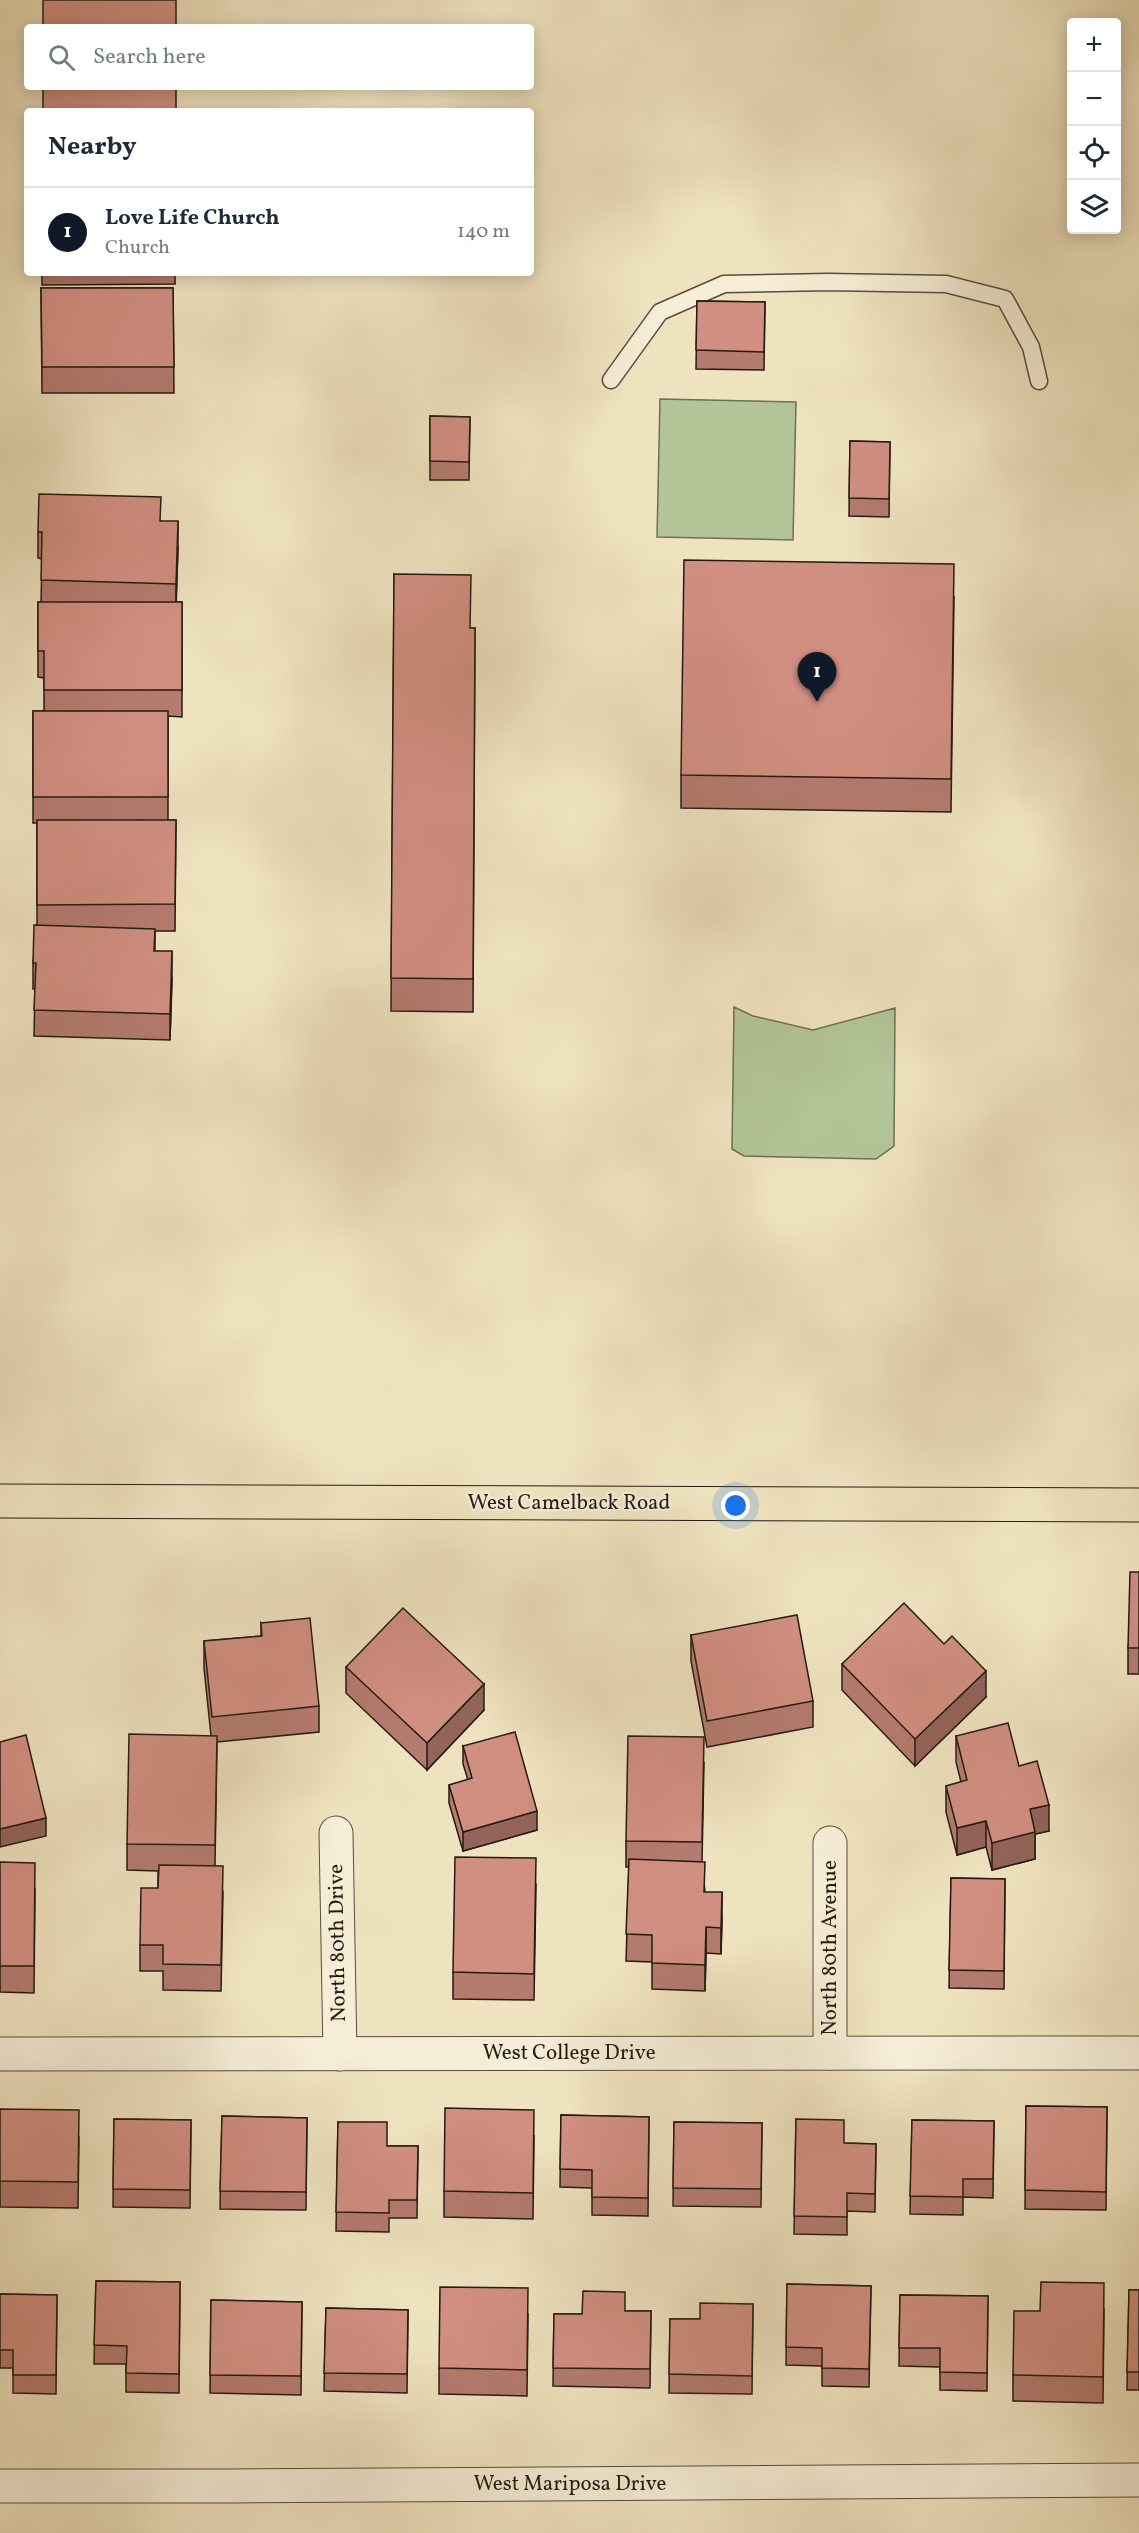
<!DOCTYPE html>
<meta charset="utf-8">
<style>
:root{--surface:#fff;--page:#f2f2f3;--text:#1f2937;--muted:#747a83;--line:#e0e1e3;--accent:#111827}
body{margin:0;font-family:Vollkorn,serif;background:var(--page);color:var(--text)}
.controls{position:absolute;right:18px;top:18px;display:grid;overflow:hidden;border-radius:6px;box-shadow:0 3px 15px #0003}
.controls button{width:54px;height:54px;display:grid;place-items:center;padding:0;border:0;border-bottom:2px solid var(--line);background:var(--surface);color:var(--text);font:30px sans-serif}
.you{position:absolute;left:736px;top:1506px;width:21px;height:21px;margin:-15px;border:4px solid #fff;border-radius:50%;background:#1a73e8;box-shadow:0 0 0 9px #1a73e833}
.badge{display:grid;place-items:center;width:39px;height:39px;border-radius:50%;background:var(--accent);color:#fff;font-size:20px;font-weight:700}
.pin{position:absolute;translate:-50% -50px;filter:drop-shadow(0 2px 3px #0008)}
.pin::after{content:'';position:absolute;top:32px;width:21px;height:18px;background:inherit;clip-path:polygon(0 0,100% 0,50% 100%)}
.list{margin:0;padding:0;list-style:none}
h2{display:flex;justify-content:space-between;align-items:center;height:78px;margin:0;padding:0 24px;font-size:26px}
h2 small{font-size:20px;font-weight:400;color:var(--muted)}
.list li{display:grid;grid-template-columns:39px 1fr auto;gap:18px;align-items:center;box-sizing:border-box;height:90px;padding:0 24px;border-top:2px solid var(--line)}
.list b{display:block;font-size:22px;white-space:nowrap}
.list p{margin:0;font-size:20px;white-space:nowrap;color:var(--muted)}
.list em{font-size:20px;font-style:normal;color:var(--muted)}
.icon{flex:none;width:33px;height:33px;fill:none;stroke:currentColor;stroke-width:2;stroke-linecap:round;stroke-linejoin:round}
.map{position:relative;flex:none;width:1139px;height:2533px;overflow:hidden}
.search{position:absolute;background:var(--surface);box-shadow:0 3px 15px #0003;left:24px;top:24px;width:510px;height:66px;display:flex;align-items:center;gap:15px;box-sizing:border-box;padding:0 21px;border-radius:6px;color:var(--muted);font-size:22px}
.panel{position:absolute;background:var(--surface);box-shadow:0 3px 15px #0003;left:24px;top:108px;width:510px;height:168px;border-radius:6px}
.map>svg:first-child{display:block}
</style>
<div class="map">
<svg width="1139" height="2533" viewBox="0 0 1139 2533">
<rect width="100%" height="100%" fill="#efe3bf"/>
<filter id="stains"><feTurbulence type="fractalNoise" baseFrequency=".00333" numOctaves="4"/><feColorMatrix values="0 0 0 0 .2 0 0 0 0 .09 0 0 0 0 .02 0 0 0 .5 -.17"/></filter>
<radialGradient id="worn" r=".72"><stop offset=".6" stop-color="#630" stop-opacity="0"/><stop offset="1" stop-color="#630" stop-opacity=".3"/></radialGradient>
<g fill="#b3c597" stroke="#6c7055" stroke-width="1.5">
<polygon points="660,399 796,402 793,540 657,537"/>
<polygon points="734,1007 753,1016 813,1030 895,1008 894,1146 876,1159 744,1156 732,1149"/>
</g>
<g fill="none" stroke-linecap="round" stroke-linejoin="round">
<defs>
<polyline id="lane" points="611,380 660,312 724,284 828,282 946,284 1005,299 1031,347 1039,381"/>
<g id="street">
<polyline points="336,1833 340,2054"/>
<polyline points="830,2053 830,1843"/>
<polyline points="0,2054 1139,2053"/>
<polyline points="0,2486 232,2486 1139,2480"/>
</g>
<polyline id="primary" points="0,1501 1139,1505"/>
</defs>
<use href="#lane" stroke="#584c3e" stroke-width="19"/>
<use href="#street" stroke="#584c3e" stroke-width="35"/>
<use href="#primary" stroke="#251a13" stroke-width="35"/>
<use href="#lane" stroke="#f5edd5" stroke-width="16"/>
<use href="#street" stroke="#f5edd5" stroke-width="33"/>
<use href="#primary" stroke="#efe3bf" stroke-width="33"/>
</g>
<g fill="#b47b6f" stroke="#251a13" stroke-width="1.5">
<polygon points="42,273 175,273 175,284 42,285"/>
<polygon points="41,288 173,288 174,393 42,393"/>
<polygon points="697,301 765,302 764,370 696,369"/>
<polygon points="430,416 470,417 469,480 430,480"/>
<polygon points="850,441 890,442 889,517 849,516"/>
<polygon points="161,521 178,547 176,602 182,602 182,717 168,716 168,820 176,820 175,931 155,931 155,951 172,978 170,1040 34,1036 35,989 33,989 33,963 37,925 37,823 33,823 33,711 44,711 44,678 38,677 38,602 41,602 42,559 38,558 38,532"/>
<polygon points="394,574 470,628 475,628 473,1012 391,1011"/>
<polygon points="954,597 951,812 681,808 681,775"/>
<polygon points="1139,1572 1139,1674 1128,1674 1128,1648"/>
<polygon points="261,1623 319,1706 319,1732 217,1742 215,1866 223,1892 221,1991 163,1990 163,1971 140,1971 140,1945 158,1888 158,1871 127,1870 127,1844 211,1736 204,1668 204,1641 261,1636"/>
<polygon points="691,1635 813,1701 813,1727 707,1747 691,1661"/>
<polygon points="842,1664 986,1697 915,1766 842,1690"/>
<polygon points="346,1667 484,1710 427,1770 346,1693"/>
<polygon points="956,1736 1019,1766 1049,1831 1035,1834 1035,1859 992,1870 986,1847 957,1855 946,1812 946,1786 961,1782 956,1762"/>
<polygon points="463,1746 537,1830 463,1851 449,1803 449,1785 468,1780 463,1764"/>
<polygon points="704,1763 702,1862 705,1892 722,1918 721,1954 706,1953 705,1991 652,1989 652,1962 626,1961 629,1867 626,1867 626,1841"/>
<polygon points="0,1862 35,1889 34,1993 0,1992"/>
<polygon points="951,1878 1005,1879 1004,1989 949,1988"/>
<polygon points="536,1885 534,2000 453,1999 453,1972"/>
<polygon points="1026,2106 1107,2107 1106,2210 1025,2209"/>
<polygon points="0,2109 79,2137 78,2208 0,2207"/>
<polygon points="561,2115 649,2117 648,2216 592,2215 592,2188 560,2187"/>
<polygon points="222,2116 307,2118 306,2210 220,2209"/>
<polygon points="114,2119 191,2120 190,2208 113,2207"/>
<polygon points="796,2119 844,2143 876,2144 875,2212 847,2211 847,2235 794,2234"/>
<polygon points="912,2120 994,2121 993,2198 963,2197 963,2215 910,2214"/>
<polygon points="338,2122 387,2146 418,2146 417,2218 389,2218 389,2232 336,2231"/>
<polygon points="674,2122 762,2123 761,2207 673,2206"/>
<polygon points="534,2136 533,2219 444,2217 444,2191"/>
<polygon points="96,2281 180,2282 179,2393 126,2392 126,2364 94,2364"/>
<polygon points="787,2284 871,2286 869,2387 822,2386 822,2366 786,2365"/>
<polygon points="1129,2290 1139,2290 1139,2390 1127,2390"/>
<polygon points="0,2294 57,2295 56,2394 13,2393 13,2368 0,2368"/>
<polygon points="900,2295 988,2296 987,2391 940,2390 940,2367 899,2366"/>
<polygon points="211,2300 302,2302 301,2395 210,2393"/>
<polygon points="753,2304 752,2394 669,2393 670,2319 700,2319"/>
<polygon points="326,2308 408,2310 407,2393 324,2391"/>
<polygon points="1104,2309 1103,2403 1013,2401 1013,2375 1040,2311"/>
<polygon points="625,2311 651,2311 650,2388 553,2386 554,2314 582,2314"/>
<polygon points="528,2314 527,2396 439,2394 439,2368"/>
</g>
<g fill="#92645a" stroke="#251a13" stroke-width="1.5">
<polygon points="178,521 178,547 176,610 176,584"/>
<polygon points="172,951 172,978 170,1040 170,1014"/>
<polygon points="986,1671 986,1697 915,1766 915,1739"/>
<polygon points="484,1684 484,1710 427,1770 427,1743"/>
<polygon points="1049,1805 1049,1831 1035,1834 1035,1859 992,1870 992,1843 1030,1809"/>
<polygon points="537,1811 537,1830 463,1851 463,1832"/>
<polygon points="46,1818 46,1836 0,1847 0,1829"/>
<polygon points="986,1821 986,1847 957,1855 957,1828"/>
<polygon points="722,1892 722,1918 721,1954 721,1928"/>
<polygon points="706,1927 706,1953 705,1991 705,1965"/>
</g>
<g fill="#d18f81" stroke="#251a13" stroke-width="1.5">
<rect x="43" y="0" width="133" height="27"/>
<rect x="43" y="87" width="133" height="24"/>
<polygon points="41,288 173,288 174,367 42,367"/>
<polygon points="697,301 765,302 764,352 696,350"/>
<polygon points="430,416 470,417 469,462 430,461"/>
<polygon points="850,441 890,442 889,499 849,498"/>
<polygon points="39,494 161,497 160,521 178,521 176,584 41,580 42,532 38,532"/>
<polygon points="684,560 954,564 951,779 681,775"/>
<polygon points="394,574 471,575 470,628 475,628 473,979 391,978"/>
<polygon points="38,602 182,602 182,690 44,690 44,651 38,651"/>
<rect x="33" y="711" width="135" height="86"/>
<polygon points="37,820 176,820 175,904 37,905"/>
<polygon points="34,925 155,929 154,951 172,951 170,1014 34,1010 36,963 33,963"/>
<polygon points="1130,1572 1139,1572 1139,1648 1128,1648"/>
<polygon points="904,1603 944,1644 952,1636 986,1671 915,1739 842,1664"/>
<polygon points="403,1608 484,1684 427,1743 346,1667"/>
<polygon points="797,1615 813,1701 707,1721 691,1635"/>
<polygon points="310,1618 319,1706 212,1717 204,1641 262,1636 261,1623"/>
<polygon points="1008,1723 1019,1766 1037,1761 1049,1805 1030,1809 1035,1832 992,1843 986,1821 957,1828 946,1786 967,1780 956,1736"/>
<polygon points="515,1732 537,1811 463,1832 449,1785 472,1778 463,1746"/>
<polygon points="129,1734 217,1736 215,1845 127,1844"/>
<polygon points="26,1735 46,1818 0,1829 0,1742"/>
<polygon points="628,1736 704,1737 702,1842 626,1841"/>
<polygon points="455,1857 536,1858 534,1974 453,1972"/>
<polygon points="629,1859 705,1862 704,1892 722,1892 721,1928 706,1927 705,1965 652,1963 652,1935 626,1934"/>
<polygon points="0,1862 35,1863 34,1966 0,1966"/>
<polygon points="159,1865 223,1866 221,1965 163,1964 163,1945 140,1945 141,1888 158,1888"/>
<polygon points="951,1878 1005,1879 1004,1971 949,1970"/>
<polygon points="1026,2106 1107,2107 1106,2192 1025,2190"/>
<polygon points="445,2108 534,2110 533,2193 444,2191"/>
<polygon points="0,2109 79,2110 78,2182 0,2181"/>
<polygon points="561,2115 649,2117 648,2198 592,2197 592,2170 560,2169"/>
<polygon points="222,2116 307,2118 306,2192 220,2191"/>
<polygon points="114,2119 191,2120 190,2190 113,2189"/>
<polygon points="796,2119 844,2120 844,2143 876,2144 875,2194 847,2193 847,2217 794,2216"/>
<polygon points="912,2120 994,2121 993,2179 963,2179 963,2197 910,2196"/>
<polygon points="338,2122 387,2122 387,2146 418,2146 417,2200 389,2200 389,2213 336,2212"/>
<polygon points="674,2122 762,2123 761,2189 673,2188"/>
<polygon points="96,2281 180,2282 179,2374 126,2373 127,2346 94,2345"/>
<polygon points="1041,2282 1104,2283 1103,2377 1013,2375 1014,2311 1040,2311"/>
<polygon points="787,2284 871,2286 869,2369 822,2368 822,2348 786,2347"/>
<polygon points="440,2287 528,2288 527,2370 439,2368"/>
<polygon points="1129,2290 1139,2290 1139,2372 1127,2372"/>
<polygon points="583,2291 625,2292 625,2311 651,2311 650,2369 553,2368 554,2314 582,2314"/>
<polygon points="0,2294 57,2295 56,2375 13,2375 13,2350 0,2350"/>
<polygon points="900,2295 988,2296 987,2373 940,2372 940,2348 899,2348"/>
<polygon points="211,2300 302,2302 301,2376 210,2375"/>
<polygon points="700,2303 753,2304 752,2376 669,2374 670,2319 700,2319"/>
<polygon points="326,2308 408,2310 407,2374 324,2373"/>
</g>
<g text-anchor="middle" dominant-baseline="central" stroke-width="4.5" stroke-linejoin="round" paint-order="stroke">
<g font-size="21" fill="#251a13" stroke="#f5edd5">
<text x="569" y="1503">West Camelback Road</text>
<text transform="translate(338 1943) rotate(-91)">North 80th Drive</text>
<text transform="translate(830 1948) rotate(-90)">North 80th Avenue</text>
<text x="569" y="2053">West College Drive</text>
<text x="570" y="2484">West Mariposa Drive</text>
</g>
</g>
<rect width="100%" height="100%" filter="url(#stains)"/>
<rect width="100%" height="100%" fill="url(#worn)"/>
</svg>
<div class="controls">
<button>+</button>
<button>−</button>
<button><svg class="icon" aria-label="locate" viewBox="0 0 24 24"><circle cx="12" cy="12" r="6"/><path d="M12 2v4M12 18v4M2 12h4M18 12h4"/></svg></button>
<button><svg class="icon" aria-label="layers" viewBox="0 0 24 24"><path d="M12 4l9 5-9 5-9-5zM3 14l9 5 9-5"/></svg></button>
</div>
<div class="you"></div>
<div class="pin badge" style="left:817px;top:702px">1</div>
<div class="search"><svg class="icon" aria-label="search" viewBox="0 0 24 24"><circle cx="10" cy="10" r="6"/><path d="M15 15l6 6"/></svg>Search here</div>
<section class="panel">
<h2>Nearby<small></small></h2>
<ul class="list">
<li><span class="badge">1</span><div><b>Love Life Church</b><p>Church</p></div><em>140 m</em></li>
</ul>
</section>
</div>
